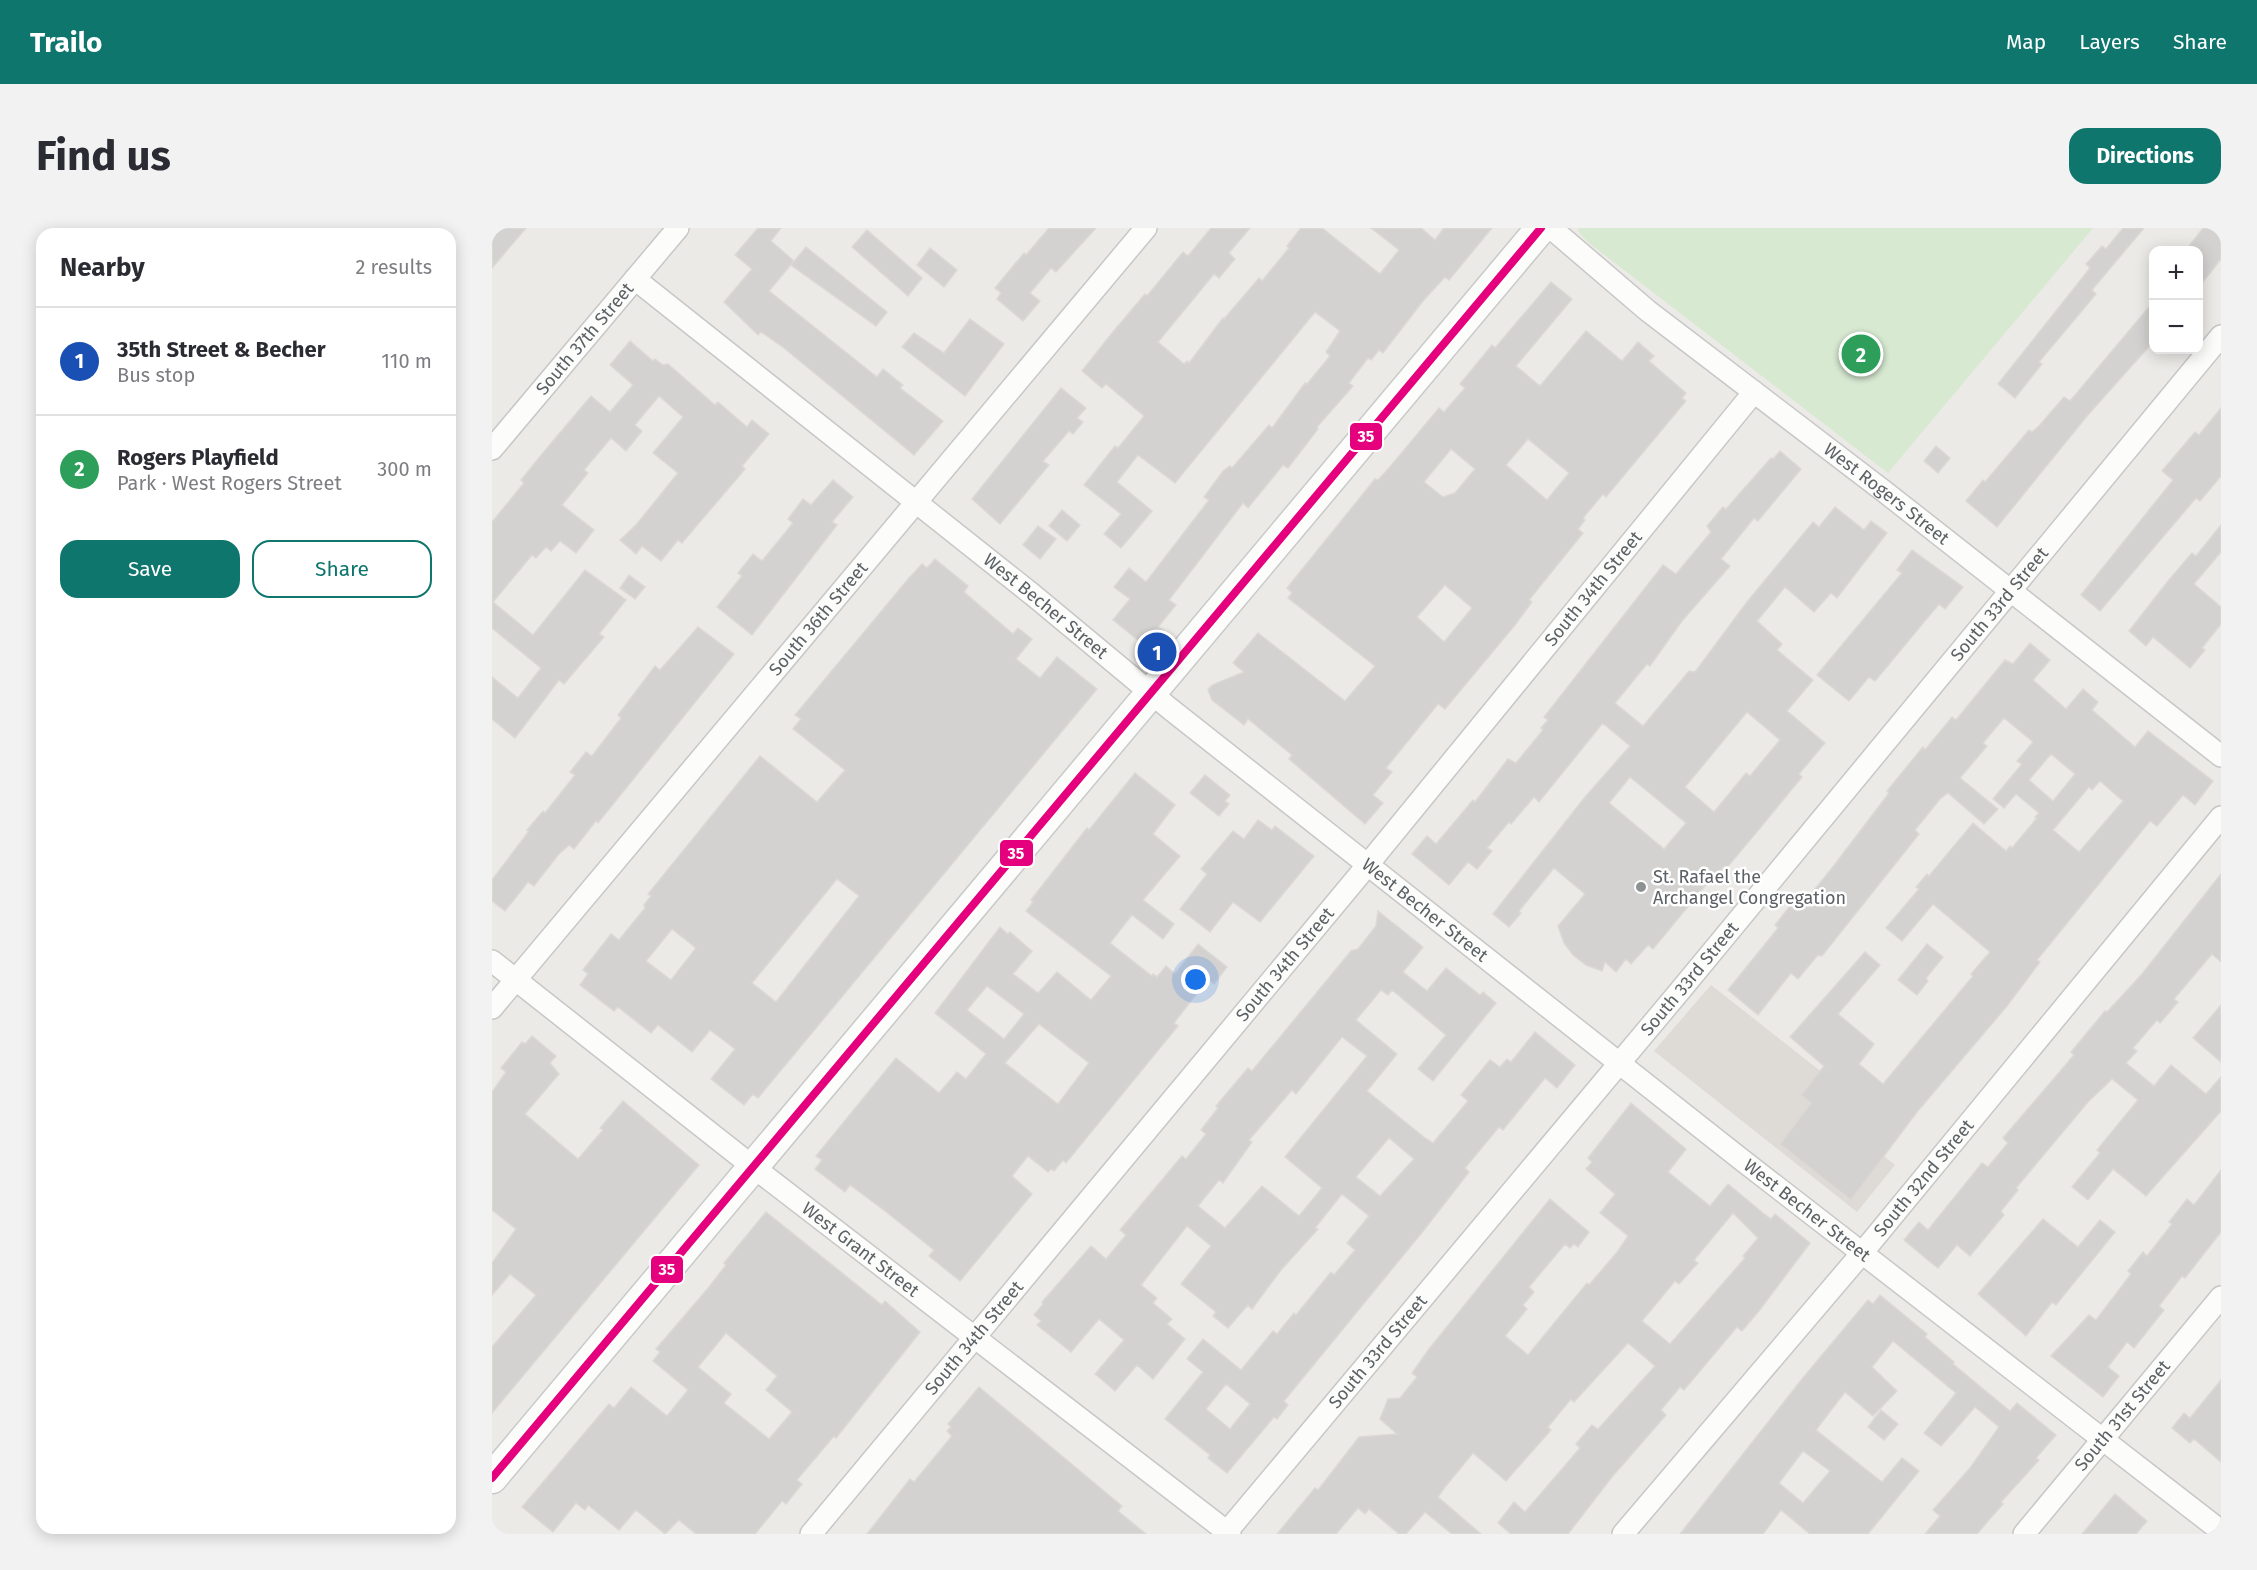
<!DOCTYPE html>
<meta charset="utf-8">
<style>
:root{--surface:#fff;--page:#f2f2f3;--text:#2b2b33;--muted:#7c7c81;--line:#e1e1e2;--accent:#0f766e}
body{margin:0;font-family:"Fira Sans",sans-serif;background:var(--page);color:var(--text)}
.controls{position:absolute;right:18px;top:18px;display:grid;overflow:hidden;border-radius:12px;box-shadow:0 3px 15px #0003}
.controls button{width:54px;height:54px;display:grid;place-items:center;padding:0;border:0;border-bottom:2px solid var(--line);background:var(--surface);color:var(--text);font:30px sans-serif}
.you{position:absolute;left:704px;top:752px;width:21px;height:21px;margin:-15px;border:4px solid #fff;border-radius:50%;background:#1a73e8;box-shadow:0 0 0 9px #1a73e833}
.badge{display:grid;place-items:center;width:39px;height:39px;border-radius:50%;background:var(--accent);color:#fff;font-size:20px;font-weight:700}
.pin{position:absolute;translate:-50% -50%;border:3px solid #fff;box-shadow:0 2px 6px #0006}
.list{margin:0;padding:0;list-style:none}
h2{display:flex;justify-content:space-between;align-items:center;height:78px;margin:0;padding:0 24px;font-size:26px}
h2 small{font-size:20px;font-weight:400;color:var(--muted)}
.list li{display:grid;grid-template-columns:39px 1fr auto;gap:18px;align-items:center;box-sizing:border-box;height:108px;padding:0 24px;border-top:2px solid var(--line)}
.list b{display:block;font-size:22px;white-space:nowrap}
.list p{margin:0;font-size:20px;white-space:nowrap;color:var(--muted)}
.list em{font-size:20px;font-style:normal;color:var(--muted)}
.actions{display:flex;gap:12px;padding:18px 24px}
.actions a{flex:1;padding:14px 0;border:2px solid var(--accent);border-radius:18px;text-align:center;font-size:21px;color:var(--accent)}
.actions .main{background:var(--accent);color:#fff}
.map{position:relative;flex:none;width:1729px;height:1306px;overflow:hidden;border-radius:18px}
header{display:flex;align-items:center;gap:36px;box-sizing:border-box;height:84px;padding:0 30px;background:var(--accent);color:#fff}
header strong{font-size:28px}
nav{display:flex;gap:33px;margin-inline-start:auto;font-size:21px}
.intro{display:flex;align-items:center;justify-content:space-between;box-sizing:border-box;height:144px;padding:0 36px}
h1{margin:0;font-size:42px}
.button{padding:15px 27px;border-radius:18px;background:var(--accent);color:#fff;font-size:21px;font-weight:700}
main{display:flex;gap:36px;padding:0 36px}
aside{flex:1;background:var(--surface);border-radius:18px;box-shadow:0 3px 15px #0003}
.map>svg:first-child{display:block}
</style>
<header>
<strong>Trailo</strong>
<nav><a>Map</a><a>Layers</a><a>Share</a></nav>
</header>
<div class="intro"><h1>Find us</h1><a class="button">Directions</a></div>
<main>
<aside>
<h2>Nearby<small>2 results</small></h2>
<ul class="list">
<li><span class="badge" style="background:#1a4fb4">1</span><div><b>35th Street &amp; Becher</b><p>Bus stop</p></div><em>110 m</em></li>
<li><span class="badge" style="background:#2e9e5b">2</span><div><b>Rogers Playfield</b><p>Park · West Rogers Street</p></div><em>300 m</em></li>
</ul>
<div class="actions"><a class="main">Save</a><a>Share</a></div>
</aside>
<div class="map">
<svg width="1729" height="1306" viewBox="0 0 1729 1306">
<rect width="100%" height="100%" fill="#eceae7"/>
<polygon fill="#dedad6" points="1219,757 1359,867 1342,888 1403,937 1365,984 1162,823"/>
<polygon fill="#d7e9d1" points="1086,0 1601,0 1396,245 1097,15 1088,6"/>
<g fill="#d4d2d1" stroke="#dcd9d5" stroke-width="1.5" fill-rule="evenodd">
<polygon points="0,0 34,0 0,40"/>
<polygon points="266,0 289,0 279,13 302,33 277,63 385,149 391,141 411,157 408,160 451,193 422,227 292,120 269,104 266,107 232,74 260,41 243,27"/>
<polygon points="557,0 604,0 564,44 559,40 538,65 548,73 531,93 505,71 509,65 503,60 532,25 534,27"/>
<polygon points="719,0 758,0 737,25 743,31 727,50 722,46 666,114 692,136 695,133 697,135 731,90 732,91 767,50 770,53 797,20 795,18 809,0 830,0 888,46 907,22 879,0 929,0 943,12 952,0 1000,0 957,52 953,49 931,73 891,125 887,122 879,132 876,130 857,155 861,158 825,199 826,201 796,240 791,237 756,280 751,275 677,372 684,377 666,399 672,403 657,421 621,392 638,371 622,359 637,340 654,354 717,272 712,269 731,243 738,238 740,240 777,197 780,200 813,155 815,156 838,128 834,124 848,103 823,84 683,255 646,227 625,254 660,283 629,320 612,306 629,286 592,257 623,218 626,220 652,188 614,156 610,160 590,143 620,105 653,66 655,68 691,24 696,28"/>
<polygon points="1631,0 1652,0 1600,62 1604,66 1547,134 1550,136 1523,170 1506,156 1598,40 1594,36 1610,18 1614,21"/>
<polygon points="1711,0 1729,0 1729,31 1707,59 1707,22 1694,22"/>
<polygon points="375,2 430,50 416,68 360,19"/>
<polygon points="314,19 395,84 384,98 299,37"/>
<polygon points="438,20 465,42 452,59 425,37"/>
<path d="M 1059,54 L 1080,71 L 1024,138 L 1048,158 L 1094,103 L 1130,133 L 1146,114 L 1162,128 L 1157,133 L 1194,165 L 1190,170 L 1194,173 L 1114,269 L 1111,266 L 1091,290 L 1093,292 L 1086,301 L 1091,305 L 1037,372 L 1040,374 L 1023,397 L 953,481 L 946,476 L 894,540 L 900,544 L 881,567 L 891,575 L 873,596 L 797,531 L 800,527 L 756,491 L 752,497 L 720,472 L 716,462 L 720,457 L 752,444 L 741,435 L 766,405 L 853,473 L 883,438 L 796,370 L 800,365 L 795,360 L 883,251 L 886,252 L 897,240 L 947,180 L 952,184 L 973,160 L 968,156 L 1000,117 L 1003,120 ZM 1036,211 L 1077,245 L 1055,272 L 1014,237 ZM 959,221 L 983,241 L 963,265 L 951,269 L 932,254 ZM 953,357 L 980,380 L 952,414 L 925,389 Z"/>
<polygon points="1662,73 1662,113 1595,188 1505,299 1474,273 1491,252 1493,254 1537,202 1540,204 1547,198 1572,169 1578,173"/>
<polygon points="478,91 512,116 473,168 410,119 422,105 452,125"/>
<polygon points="138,113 161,133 163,131 171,137 176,136 223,177 226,174 255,199 260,192 277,206 250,238 253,241 190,315 186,312 169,333 150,318 144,326 128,312 144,297 186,245 161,225 191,189 167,168 143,197 150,203 134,223 119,210 92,242 96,245 70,277 102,302 84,325 68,313 59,323 54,319 44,330 40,327 1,374 41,407 93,342 134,372 107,406 112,409 72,456 67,452 23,510 0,491 0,449 26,470 49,440 0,400 0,294 32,255 29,252 50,226 99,168 118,184 141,157 118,137"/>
<polygon points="569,160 594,180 585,190 591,194 581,206 577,203 551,233 557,237 508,296 480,271"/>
<polygon points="1729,180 1729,248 1708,273 1704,270 1608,383 1589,367 1681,252 1670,243 1703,204 1707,207"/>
<polygon points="1444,218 1458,230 1446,245 1432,233"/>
<path d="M 1288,223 L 1309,241 L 1266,293 L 1262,290 L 1229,331 L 1238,338 L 1190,393 L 1158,438 L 1155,436 L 1123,475 L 1151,498 L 1197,443 L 1203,444 L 1255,374 L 1321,294 L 1327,299 L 1343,279 L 1372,302 L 1379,293 L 1395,305 L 1345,370 L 1339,365 L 1322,384 L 1293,359 L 1265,393 L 1290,416 L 1285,422 L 1321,452 L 1295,483 L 1333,515 L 1307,546 L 1310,549 L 1273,594 L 1234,641 L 1232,639 L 1213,658 L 1161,721 L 1156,717 L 1139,736 L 1134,731 L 1124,744 L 1113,734 L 1110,743 L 1094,737 L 1081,727 L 1072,715 L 1066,698 L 1093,666 L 1062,640 L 1027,683 L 1029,685 L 1017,699 L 1001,686 L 1093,569 L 1138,518 L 1113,497 L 1110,496 L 1047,574 L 1042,569 L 1019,596 L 1017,594 L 995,620 L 1000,623 L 985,641 L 976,634 L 957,657 L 920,626 L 935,608 L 944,616 L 981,572 L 983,574 L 1016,531 L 1024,535 L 1051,502 L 1049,500 L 1056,492 L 1052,489 L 1171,337 L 1184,346 L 1219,304 L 1215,298 L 1231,279 L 1234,281 L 1279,230 L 1281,231 ZM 1255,484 L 1288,512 L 1258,548 L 1254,545 L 1222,584 L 1193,559 ZM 1138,549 L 1194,595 L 1172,621 L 1117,575 Z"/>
<polygon points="341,252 361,269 340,294 345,297 260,407 225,379 250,348 246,345 261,326 270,333 301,295 296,291 311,271 319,277"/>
<polygon points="570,282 588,297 575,313 557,298"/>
<polygon points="1729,297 1729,324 1702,356 1729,379 1729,396 1710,420 1713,422 1698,440 1661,409 1654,418 1637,403 1676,353 1700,325 1704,328"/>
<polygon points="546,298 564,311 548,331 531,317"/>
<polygon points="1420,322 1471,359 1453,381 1447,376 1383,453 1377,449 1357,473 1325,447 1410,345 1405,342"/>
<path d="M 443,331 L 476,358 L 472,364 L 521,406 L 526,400 L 540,411 L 524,431 L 548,450 L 565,429 L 605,461 L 266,870 L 261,866 L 252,877 L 219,851 L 243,821 L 218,802 L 200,824 L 166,797 L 159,805 L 126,779 L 122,783 L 88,757 L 96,746 L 91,742 L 119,706 L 127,712 L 153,680 L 152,677 L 159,668 L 156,666 L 268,528 L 325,574 L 353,542 L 301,501 L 309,491 L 303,487 L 417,350 L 430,336 L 435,340 ZM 345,651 L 367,668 L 284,774 L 260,755 ZM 180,701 L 204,720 L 179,752 L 154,733 Z"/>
<polygon points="137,347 153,359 143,371 128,360"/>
<polygon points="206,399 242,426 106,595 104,593 82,621 77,617 66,627 42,658 36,654 13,683 0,673 0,652 37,603 35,602 51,583 53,585 83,547 78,544 94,524 100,528 129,490 126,487 163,438 168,442"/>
<path d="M 1538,415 L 1558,432 L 1541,452 L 1574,481 L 1591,461 L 1606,474 L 1600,482 L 1643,519 L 1656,503 L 1721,553 L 1703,577 L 1691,567 L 1665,598 L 1658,593 L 1545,732 L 1548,734 L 1515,778 L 1425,884 L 1359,972 L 1288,916 L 1319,875 L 1309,867 L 1332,838 L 1298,809 L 1373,724 L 1388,737 L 1346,786 L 1382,816 L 1367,836 L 1391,856 L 1481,748 L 1479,746 L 1498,724 L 1441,676 L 1410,713 L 1394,700 L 1427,661 L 1424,659 L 1435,646 L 1437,648 L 1481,595 L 1514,623 L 1518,618 L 1520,620 L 1545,590 L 1543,589 L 1547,585 L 1524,566 L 1512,580 L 1501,571 L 1530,536 L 1525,533 L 1541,514 L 1512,490 L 1491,515 L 1495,518 L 1468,550 L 1506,581 L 1492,596 L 1456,565 L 1448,571 L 1423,602 L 1427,606 L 1330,728 L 1326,727 L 1306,751 L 1299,745 L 1266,787 L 1236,762 L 1286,700 L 1283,697 L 1298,678 L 1305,683 L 1340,640 L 1397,565 L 1395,563 L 1431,519 L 1433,522 L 1460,489 L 1464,492 L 1513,432 L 1521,436 ZM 1559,526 L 1583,546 L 1561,573 L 1537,552 ZM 1608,553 L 1631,573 L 1587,624 L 1561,602 L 1597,559 L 1600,562 Z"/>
<path d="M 643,545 L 683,577 L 661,606 L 688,628 L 651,672 L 682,696 L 671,711 L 640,687 L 618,715 L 660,748 L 661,746 L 665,749 L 674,738 L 683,746 L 706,716 L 735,739 L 722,756 L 716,751 L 682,795 L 686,798 L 574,935 L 571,932 L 562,943 L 559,941 L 556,944 L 536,928 L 520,948 L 540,966 L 468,1053 L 437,1028 L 442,1022 L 393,983 L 358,957 L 353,964 L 323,941 L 330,932 L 324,928 L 404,830 L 447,865 L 465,844 L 474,851 L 494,826 L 443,785 L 508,699 L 516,706 L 518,704 L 540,723 L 521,746 L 546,765 L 565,744 L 599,772 L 619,748 L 534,683 L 541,674 L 539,672 L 595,600 L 597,602 ZM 495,758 L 532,786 L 512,811 L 475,782 ZM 547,796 L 597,835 L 566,876 L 513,835 Z"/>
<polygon points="713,547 738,567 733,573 737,576 727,588 698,565"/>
<polygon points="766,592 780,602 783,598 822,628 768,694 741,674 718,704 688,681 715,646 709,641 741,603 752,611"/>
<polygon points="1729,646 1729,734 1720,726 1682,771 1686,774 1668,795 1665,792 1641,820 1645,823 1634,835 1662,858 1679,837 1714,866 1729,849 1729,883 1654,968 1621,941 1596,972 1580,959 1608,925 1605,922 1646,872 1620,851 1596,874 1524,960 1526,962 1509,983 1512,987 1478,1028 1465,1017 1446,1040 1437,1033 1412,1012 1427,994 1436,1002 1490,935 1496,939 1516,915 1511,910 1582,827 1579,824 1613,783 1615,784 1650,746"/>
<path d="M 886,683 L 931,719 L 911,744 L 935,763 L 954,740 L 988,767 L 991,764 L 1004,775 L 941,853 L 926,841 L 954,807 L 900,762 L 896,767 L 889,762 L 864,792 L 905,826 L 875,863 L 933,910 L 941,915 L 976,873 L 969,867 L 998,832 L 1008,839 L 1015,831 L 1019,834 L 1043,804 L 1083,837 L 1065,860 L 1053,850 L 1011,902 L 1007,899 L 973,940 L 977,944 L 932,1002 L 792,1173 L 796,1177 L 785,1191 L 782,1189 L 735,1245 L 716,1230 L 718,1227 L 673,1191 L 711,1144 L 695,1131 L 711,1111 L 749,1142 L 781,1103 L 785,1106 L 802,1085 L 804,1087 L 839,1044 L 842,1047 L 863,1022 L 855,1015 L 877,988 L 850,966 L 823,1000 L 826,1001 L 789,1042 L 760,1081 L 756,1077 L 736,1100 L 721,1088 L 724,1084 L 689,1056 L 719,1018 L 695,998 L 649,1057 L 665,1070 L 661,1075 L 680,1091 L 675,1096 L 693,1111 L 661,1151 L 645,1137 L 623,1163 L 603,1146 L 632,1112 L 607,1091 L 579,1124 L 545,1097 L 549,1093 L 542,1087 L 551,1076 L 550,1074 L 599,1018 L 614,1031 L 634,1007 L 628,1002 L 690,928 L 694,931 L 714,906 L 709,902 L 726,880 L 724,878 L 756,840 L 760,843 L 859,723 L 866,721 L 884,698 ZM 850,809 L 875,828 L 793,929 L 830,960 L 807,988 L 770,958 L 733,1000 L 706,978 L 727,952 L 731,955 L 760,914 L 757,912 L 800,862 L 804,866 ZM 897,910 L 922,931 L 888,968 L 864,949 ZM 734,1156 L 758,1176 L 738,1201 L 714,1181 Z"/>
<polygon points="1435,716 1451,729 1434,750 1436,753 1425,767 1406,752"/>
<polygon points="1729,777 1729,834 1701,810"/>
<polygon points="40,808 64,828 58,835 67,846 33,886 86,931 111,902 108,900 131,873 207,937 0,1185 0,1119 44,1067 18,1046 0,1067 0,1035 24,1001 0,982 0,864 14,844 9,840 30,814 33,816"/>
<path d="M 1139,875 L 1194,921 L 1176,944 L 1218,978 L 1236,956 L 1271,985 L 1279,991 L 1283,986 L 1318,1015 L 1267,1083 L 1250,1103 L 1245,1099 L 1192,1162 L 1188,1159 L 1169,1182 L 1174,1187 L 1120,1249 L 1076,1306 L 1019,1306 L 1006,1295 L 1022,1274 L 1033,1284 L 1088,1220 L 1084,1216 L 1100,1197 L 1106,1201 L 1163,1138 L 1136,1115 L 1082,1174 L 1079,1171 L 1056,1199 L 1059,1202 L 1014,1253 L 981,1225 L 953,1259 L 946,1269 L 989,1306 L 960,1306 L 933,1284 L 914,1306 L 907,1306 L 877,1281 L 873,1286 L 866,1280 L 844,1306 L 785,1306 L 823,1260 L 826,1262 L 867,1209 L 905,1206 L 888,1191 L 896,1171 L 908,1170 L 925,1149 L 920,1145 L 937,1121 L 1058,971 L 1097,1004 L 1086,1019 L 1082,1016 L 1078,1020 L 1073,1016 L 1037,1059 L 1042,1064 L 1031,1077 L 1035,1081 L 1013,1108 L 1036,1127 L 1095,1055 L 1097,1057 L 1126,1023 L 1136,1008 L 1108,985 L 1123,966 L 1094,941 L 1100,934 L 1096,930 ZM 1241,985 L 1266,1010 L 1251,1028 L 1253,1030 L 1178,1116 L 1150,1093 L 1183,1053 L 1187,1056 L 1206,1035 L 1202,1032 Z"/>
<polygon points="1729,942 1729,1004 1693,1050 1690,1048 1667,1078 1672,1082 1642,1120 1635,1114 1616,1139 1627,1148 1611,1169 1559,1128 1597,1087 1604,1092 1639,1046 1636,1043 1651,1024 1655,1028 1680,996 1677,994 1695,971 1702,977"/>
<path d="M 274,984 L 390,1077 L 393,1073 L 428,1104 L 344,1210 L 342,1208 L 305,1252 L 310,1256 L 294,1276 L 290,1273 L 263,1306 L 204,1306 L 187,1292 L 173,1306 L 144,1282 L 127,1302 L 96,1277 L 93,1282 L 84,1275 L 61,1304 L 30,1279 L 117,1176 L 122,1180 L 139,1159 L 175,1188 L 196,1162 L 161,1133 L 168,1124 L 164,1121 L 217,1059 L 234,1037 L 232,1035 ZM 234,1105 L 285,1148 L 274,1162 L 300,1184 L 277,1211 L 232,1175 L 239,1166 L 206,1139 Z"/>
<polygon points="1551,991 1586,1019 1608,992 1623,1004 1564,1077 1560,1074 1534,1108 1486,1066"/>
<path d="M 1388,1067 L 1435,1106 L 1433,1109 L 1462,1134 L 1461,1136 L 1518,1183 L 1525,1175 L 1564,1207 L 1544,1230 L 1547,1232 L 1509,1274 L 1511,1276 L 1497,1292 L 1485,1306 L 1433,1306 L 1448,1288 L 1441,1282 L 1478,1240 L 1507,1199 L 1483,1179 L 1449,1218 L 1432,1205 L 1464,1165 L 1401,1113 L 1380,1139 L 1405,1163 L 1381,1188 L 1353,1164 L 1324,1202 L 1390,1254 L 1410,1230 L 1427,1243 L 1376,1306 L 1318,1306 L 1289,1282 L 1271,1306 L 1188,1306 L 1310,1151 L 1376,1072 L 1381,1076 ZM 1311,1223 L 1338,1243 L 1311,1275 L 1287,1255 Z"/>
<polygon points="1729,1152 1729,1234 1702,1211 1698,1215 1680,1200 1692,1185 1698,1190"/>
<polygon points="487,1159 630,1278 626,1283 654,1306 375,1306 418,1251 422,1254 460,1208 455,1203 459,1199 456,1196"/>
<polygon points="1389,1182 1406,1196 1392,1212 1376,1199"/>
<polygon points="1623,1266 1655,1293 1644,1306 1590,1306"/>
</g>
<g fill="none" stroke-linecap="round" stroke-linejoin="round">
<defs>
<g id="minor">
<path id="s1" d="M 1059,0 L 1156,83 L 1393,264 L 1729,528"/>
<path id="s2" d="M 143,51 L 541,367 L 677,480 L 1250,932 L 1729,1303"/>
<path id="s3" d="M 0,221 L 186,0"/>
<path id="s4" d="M 0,733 L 260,938 L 738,1306"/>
<path id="s5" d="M 0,780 L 654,0"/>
<path id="s6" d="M 319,1306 L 864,651 L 1262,164"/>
<path id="s7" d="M 733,1306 L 1187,764 L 1729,108"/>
<path id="s8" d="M 1131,1306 L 1370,1025 L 1729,589"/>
<path id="s9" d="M 1532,1306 L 1729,1069"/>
</g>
<polyline id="secondary" points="0,1250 1049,0"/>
</defs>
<use href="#minor" stroke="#c8c7c8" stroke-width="24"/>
<use href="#secondary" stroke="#c8c9c9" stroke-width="33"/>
<use href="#minor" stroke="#fcfcfb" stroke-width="21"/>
<use href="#secondary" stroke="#fcfcfb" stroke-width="30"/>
<defs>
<polyline id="bus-1" points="0,1250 1049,0"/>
</defs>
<use href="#bus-1" stroke="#fff" stroke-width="12"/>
<use href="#bus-1" stroke="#e5007d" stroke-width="8"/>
</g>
<circle fill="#8e9192" stroke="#fff" stroke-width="2" cx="1149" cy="659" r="6"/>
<g text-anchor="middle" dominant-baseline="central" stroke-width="5" stroke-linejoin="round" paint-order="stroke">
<g font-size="18" fill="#5c6165" stroke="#fff">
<text stroke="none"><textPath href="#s3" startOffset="144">South 37th Street</textPath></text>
<text stroke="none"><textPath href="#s1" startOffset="428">West Rogers Street</textPath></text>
<text stroke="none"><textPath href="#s6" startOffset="1227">South 34th Street</textPath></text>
<text stroke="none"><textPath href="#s7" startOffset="1210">South 33rd Street</textPath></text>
<text stroke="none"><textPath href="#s2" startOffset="525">West Becher Street</textPath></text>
<text stroke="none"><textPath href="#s5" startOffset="508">South 36th Street</textPath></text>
<text stroke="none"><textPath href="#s2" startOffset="1011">West Becher Street</textPath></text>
<text stroke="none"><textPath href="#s6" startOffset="741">South 34th Street</textPath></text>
<text stroke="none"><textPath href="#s7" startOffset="724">South 33rd Street</textPath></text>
<text stroke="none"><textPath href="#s8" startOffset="466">South 32nd Street</textPath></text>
<text stroke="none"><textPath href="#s2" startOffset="1497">West Becher Street</textPath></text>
<text stroke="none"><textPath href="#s4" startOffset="468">West Grant Street</textPath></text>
<text stroke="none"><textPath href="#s6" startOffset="255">South 34th Street</textPath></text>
<text stroke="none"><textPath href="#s7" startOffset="238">South 33rd Street</textPath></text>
<text stroke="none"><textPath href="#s9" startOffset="154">South 31st Street</textPath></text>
</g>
<g font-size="18" fill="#5c6165" stroke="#fff" text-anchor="start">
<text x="1161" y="649">St. Rafael the<tspan x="1161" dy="21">Archangel Congregation</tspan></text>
</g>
</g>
<g stroke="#fff" stroke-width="2">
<rect x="857" y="194" width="34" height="29" rx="6" fill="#e5007d"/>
<rect x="507" y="611" width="35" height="28" rx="6" fill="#e5007d"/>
<rect x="158" y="1027" width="34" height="29" rx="6" fill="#e5007d"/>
</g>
<g font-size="16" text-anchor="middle" font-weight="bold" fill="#fff">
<text x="874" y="214">35</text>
<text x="524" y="631">35</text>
<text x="175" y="1047">35</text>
</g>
</svg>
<div class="controls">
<button>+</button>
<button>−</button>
</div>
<div class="you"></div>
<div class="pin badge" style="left:665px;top:424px;background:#1a4fb4">1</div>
<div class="pin badge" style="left:1369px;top:126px;background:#2e9e5b">2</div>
</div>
</main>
